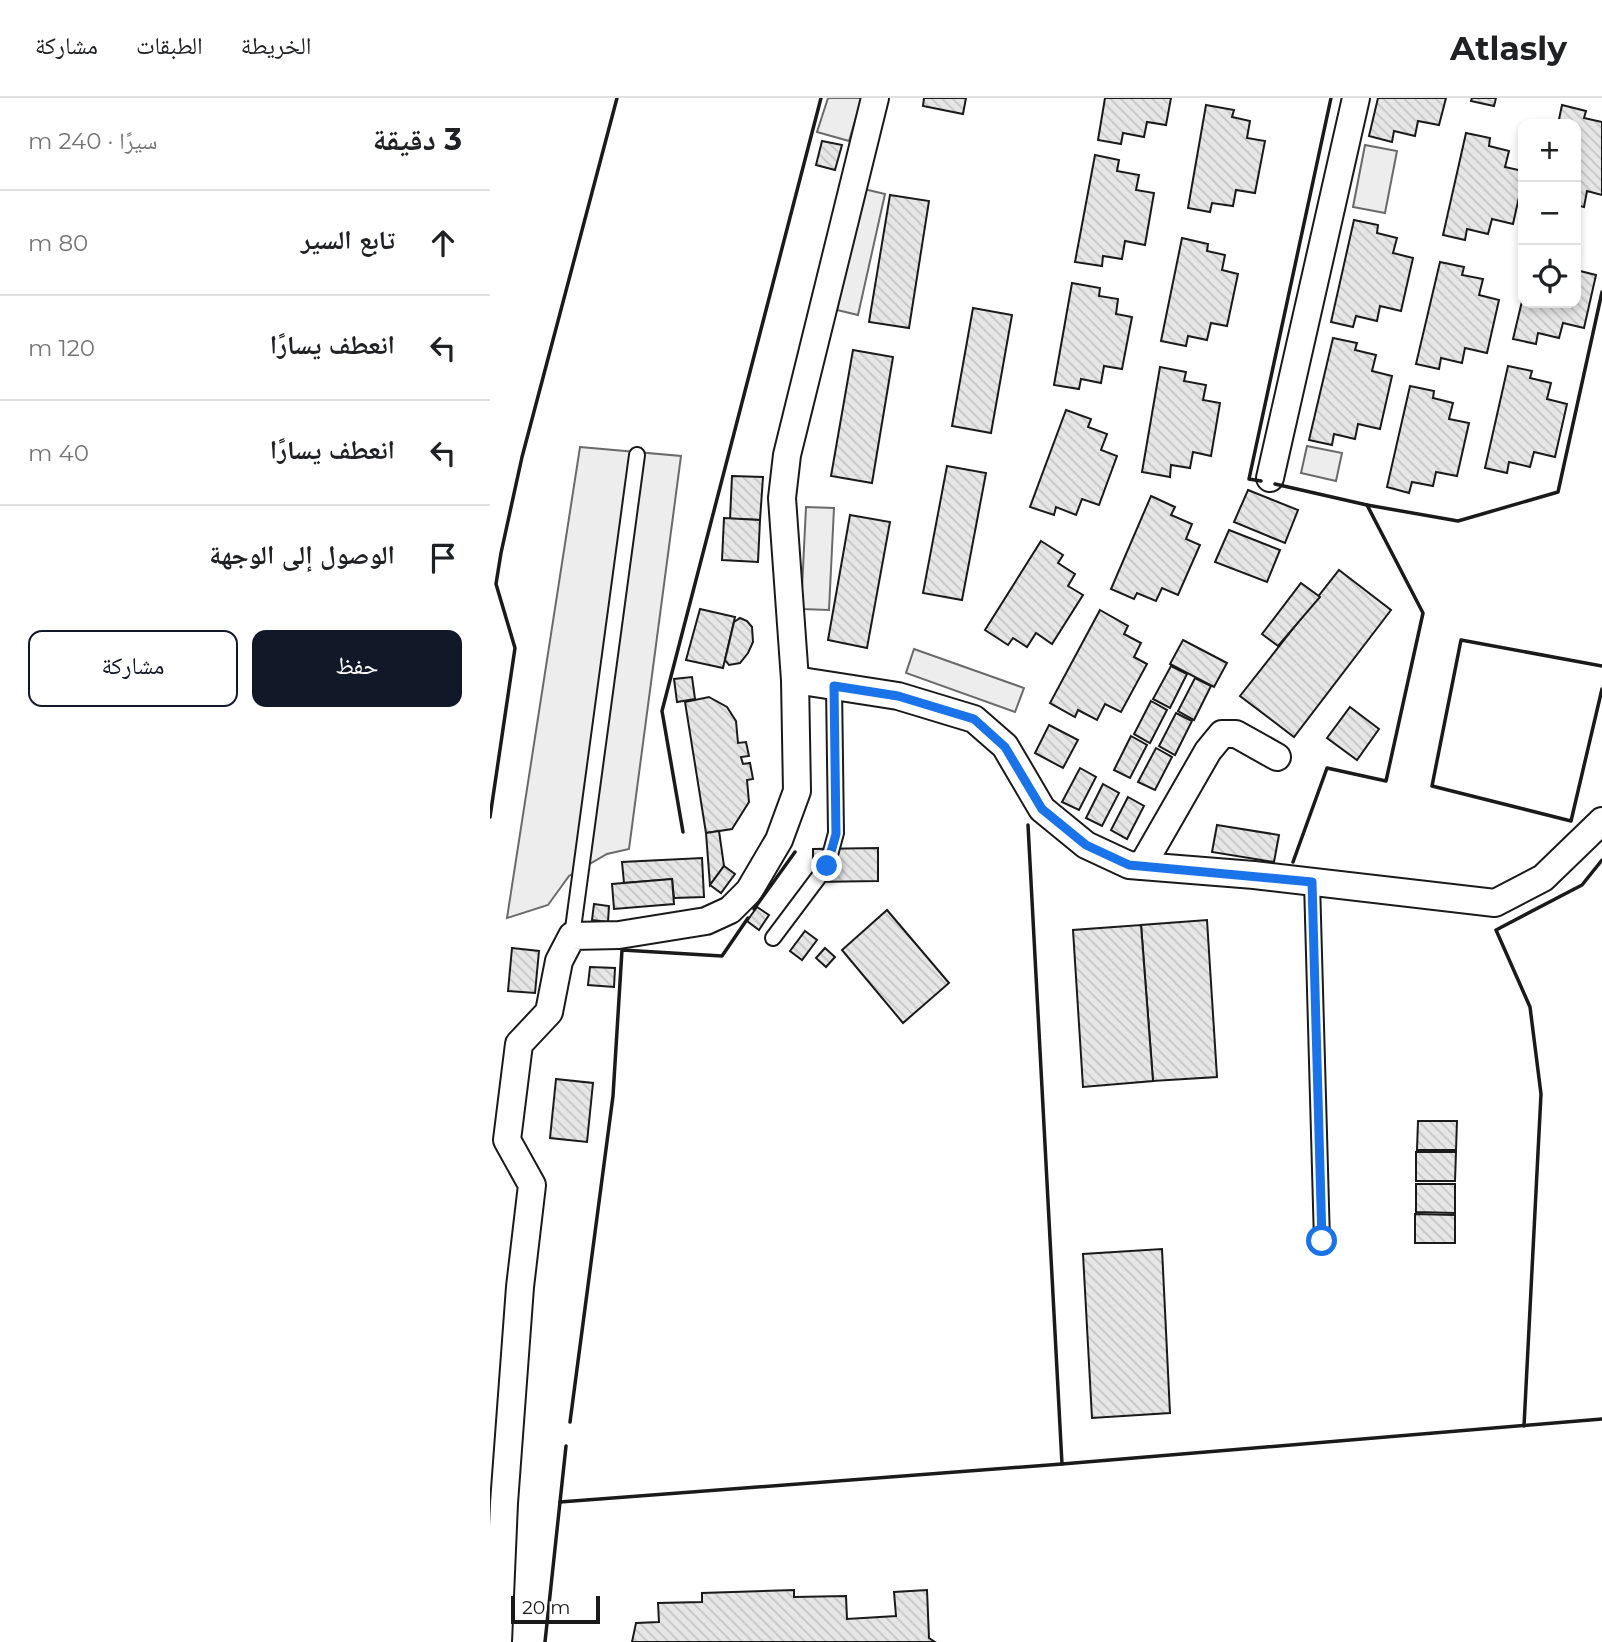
<!DOCTYPE html>
<html lang="ar">
<meta charset="utf-8">
<style>
:root{--surface:#fff;--page:#f6f6f6;--text:#202124;--muted:#757577;--line:#e0e0e0;--accent:#111827}
body{margin:0;font-family:Montserrat,"Noto Naskh Arabic",sans-serif;background:var(--page);color:var(--text);direction:rtl}
.controls{position:absolute;right:21px;top:21px;display:grid;overflow:hidden;border-radius:14px;box-shadow:0 4px 10px #0003}
.controls button{width:63px;height:63px;display:grid;place-items:center;padding:0;border:0;border-bottom:2px solid var(--line);background:var(--surface);color:var(--text);font:35px sans-serif}
.scale{position:absolute;left:21px;bottom:18px;width:89px;box-sizing:border-box;padding-left:7px;border:4px solid #1a1a1a;border-top:0;font-size:19px;line-height:24px;white-space:nowrap;color:#1a1a1a;-webkit-text-stroke:5px #fff;paint-order:stroke}
.stop{position:absolute;width:21px;height:21px;margin:-16px;border:5px solid #1a73e8;border-radius:50%;background:#fff}
.stop.end{background:#1a73e8;border-color:#fff;box-shadow:0 2px 7px #0008}
.list{margin:0;padding:0;list-style:none}
h2{display:flex;justify-content:space-between;align-items:center;height:91px;margin:0;padding:0 28px;font-size:30px}
h2 small{font-size:23px;font-weight:400;color:var(--muted)}
.list li{display:grid;grid-template-columns:46px 1fr auto;gap:21px;align-items:center;box-sizing:border-box;height:105px;padding:0 28px;border-top:2px solid var(--line)}
.list b{display:block;font-size:26px;white-space:nowrap}
.list em{font-size:23px;font-style:normal;color:var(--muted)}
.actions{display:flex;gap:14px;padding:21px 28px}
.actions a{flex:1;padding:16px 0;border:2px solid var(--accent);border-radius:14px;text-align:center;font-size:24px;color:var(--accent)}
.actions .main{background:var(--accent);color:#fff}
.icon{flex:none;width:38px;height:38px;fill:none;stroke:currentColor;stroke-width:2;stroke-linecap:round;stroke-linejoin:round}
.map{position:relative;flex:none;width:1112px;height:1544px;overflow:hidden;direction:ltr}
header{display:flex;align-items:center;gap:42px;box-sizing:border-box;height:98px;padding:0 35px;background:var(--surface);border-bottom:2px solid var(--line)}
header strong{font-size:33px}
nav{display:flex;gap:38px;margin-inline-start:auto;font-size:24px}
main{display:flex}
aside{flex:1;background:var(--surface)}
.map>svg:first-child{display:block}
</style>
<header>
<strong>Atlasly</strong>
<nav><a>الخريطة</a><a>الطبقات</a><a>مشاركة</a></nav>
</header>
<main>
<div class="map">
<svg width="1112" height="1544" viewBox="0 0 1112 1544">
<defs>
<pattern id="building-back-hatch" width="6" height="6" patternUnits="userSpaceOnUse" patternTransform="scale(1.75)"><rect width="6" height="6" fill="#e6e6e6"/><path d="M-1 5l2 2M0 0l6 6M5-1l2 2" fill="none" stroke="#c5c5c5"/></pattern>
</defs>
<rect width="100%" height="100%" fill="#fff"/>
<g fill="#ededed" stroke="#6a6a6a" stroke-width="2">
<polygon points="338,0 372,0 359,43 327,34"/>
<polygon points="875,47 907,53 895,115 863,109"/>
<polygon points="374,91 395,96 368,217 347,212"/>
<polygon points="817,348 852,355 846,383 811,375"/>
<polygon points="90,349 191,358 139,751 117,756 79,778 58,807 17,820"/>
<polygon points="316,409 344,410 339,512 311,511"/>
<polygon points="424,551 534,590 525,614 416,575"/>
</g>
<g fill="url(#building-back-hatch)" stroke="#1a1a1a" stroke-width="2">
<polygon points="434,0 476,0 473,16 433,8"/>
<polygon points="615,0 681,0 676,27 657,24 654,39 633,35 631,46 608,42"/>
<polygon points="888,0 956,0 949,27 928,23 925,38 904,33 902,44 879,38"/>
<polygon points="982,0 1006,0 1004,8 981,3"/>
<polygon points="716,7 744,12 742,19 760,23 757,40 775,43 765,95 746,92 743,108 722,105 720,114 698,110"/>
<polygon points="1072,7 1096,13 1094,20 1112,24 1112,97 1097,93 1094,109 1086,107 1086,26 1068,26"/>
<polygon points="976,35 1000,40 999,48 1019,53 1015,69 1033,73 1033,81 1023,126 1002,121 998,136 977,131 975,142 953,137"/>
<polygon points="332,43 352,47 345,72 326,67"/>
<polygon points="605,57 629,62 627,73 649,77 646,92 664,95 655,147 635,143 632,161 613,158 612,168 585,164"/>
<polygon points="400,97 439,103 419,230 379,224"/>
<polygon points="864,122 888,127 887,135 907,140 903,155 923,160 911,213 890,208 887,223 866,218 863,229 841,224"/>
<polygon points="692,140 718,146 717,153 735,157 732,172 748,176 737,228 721,225 717,242 698,238 696,248 671,243"/>
<polygon points="1086,155 1090,156 1086,172 1106,177 1094,230 1073,225 1069,240 1048,235 1046,246 1023,241 1033,199 1033,205 1086,205"/>
<polygon points="950,164 974,169 972,177 993,181 989,197 1009,202 997,255 975,250 972,265 951,260 949,271 926,266"/>
<polygon points="582,185 610,190 609,198 628,201 626,216 642,219 632,271 614,268 611,285 591,281 589,291 564,287"/>
<polygon points="483,210 522,217 501,335 462,328"/>
<polygon points="843,240 867,245 865,252 886,257 882,273 902,278 890,331 868,326 865,341 844,336 842,347 819,342"/>
<polygon points="363,252 403,259 382,385 341,378"/>
<polygon points="1018,268 1042,273 1040,280 1061,285 1057,301 1077,306 1065,359 1044,354 1040,369 1019,364 1017,375 995,370"/>
<polygon points="670,269 696,274 694,283 716,287 713,302 730,305 721,358 703,354 700,370 681,367 680,379 652,374"/>
<polygon points="920,288 944,293 943,300 963,305 959,321 979,325 967,378 946,374 943,388 922,384 919,395 897,389"/>
<polygon points="576,312 601,321 598,329 617,336 611,352 627,358 609,407 592,401 586,417 566,409 564,417 540,409"/>
<polygon points="457,368 496,375 472,502 433,495"/>
<polygon points="242,378 273,379 270,422 240,421"/>
<polygon points="758,392 808,412 795,445 744,424"/>
<polygon points="661,398 685,409 681,417 702,426 696,441 710,447 688,497 672,490 666,503 647,495 644,501 621,491"/>
<polygon points="360,417 400,424 377,550 338,542"/>
<polygon points="234,420 270,422 268,464 232,462"/>
<polygon points="739,432 790,452 777,484 725,464"/>
<polygon points="551,443 573,457 568,465 585,476 578,488 593,497 562,546 546,535 537,549 523,540 518,547 495,532"/>
<polygon points="849,472 901,512 804,639 750,598"/>
<polygon points="811,485 830,499 788,548 772,536"/>
<polygon points="210,511 245,519 233,570 196,562"/>
<polygon points="610,512 638,528 634,536 651,545 644,559 657,566 631,614 615,606 607,622 588,612 585,619 560,605"/>
<polygon points="250,520 257,523 262,529 263,544 258,555 250,565 239,567 235,562 244,524"/>
<polygon points="693,542 737,565 724,589 680,566"/>
<polygon points="681,568 697,576 680,610 663,601"/>
<polygon points="202,579 205,601 187,604 184,581"/>
<polygon points="705,580 721,588 704,622 688,613"/>
<polygon points="219,599 237,609 246,623 248,645 256,644 259,658 251,659 253,666 260,665 263,681 257,682 259,704 242,731 216,735 195,604"/>
<polygon points="661,603 677,612 660,645 644,636"/>
<polygon points="860,609 889,631 867,662 837,640"/>
<polygon points="686,615 702,623 685,657 669,648"/>
<polygon points="559,627 588,642 573,670 545,655"/>
<polygon points="641,638 657,647 640,680 624,672"/>
<polygon points="666,650 682,659 665,692 648,684"/>
<polygon points="590,670 606,679 589,712 572,704"/>
<polygon points="613,686 629,695 612,728 596,720"/>
<polygon points="638,699 654,708 637,741 621,732"/>
<polygon points="727,727 789,737 784,764 722,754"/>
<polygon points="229,733 234,768 220,787 216,735"/>
<polygon points="388,750 388,783 323,784 323,751"/>
<polygon points="212,760 214,799 184,800 182,781 134,785 132,764"/>
<polygon points="234,768 245,776 231,795 220,787"/>
<polygon points="182,781 184,806 124,811 122,786"/>
<polygon points="104,806 119,808 118,824 102,822"/>
<polygon points="267,809 279,817 269,832 257,823"/>
<polygon points="397,812 459,885 413,925 352,852"/>
<polygon points="717,822 727,979 663,983 651,827"/>
<polygon points="651,827 663,983 593,989 583,832"/>
<polygon points="315,833 327,842 312,862 300,853"/>
<polygon points="22,850 49,853 45,895 18,893"/>
<polygon points="335,850 345,859 336,869 326,860"/>
<polygon points="100,869 125,870 124,889 98,887"/>
<polygon points="66,981 103,985 97,1044 60,1040"/>
<polygon points="928,1023 967,1023 966,1052 927,1052"/>
<polygon points="926,1054 966,1054 965,1083 926,1083"/>
<polygon points="926,1086 965,1086 965,1115 926,1114"/>
<polygon points="925,1116 965,1117 965,1145 925,1145"/>
<polygon points="672,1151 680,1315 602,1320 593,1156"/>
<polygon points="304,1492 304,1499 356,1498 357,1521 406,1518 404,1494 437,1492 439,1540 445,1544 142,1544 146,1525 169,1524 168,1505 212,1504 212,1495"/>
</g>
<g fill="none" stroke-linecap="round" stroke-linejoin="round">
<defs>
<g id="lane">
<polyline points="822,784 832,1143"/>
<polyline points="82,838 147,357"/>
<polyline points="283,840 337,768 346,735 344,588"/>
</g>
<g id="street">
<polyline points="780,380 866,0"/>
<polyline points="305,582 408,598 484,621 515,648 552,711 596,747 639,767 764,777 1005,805 1053,780 1112,723"/>
<polyline points="652,768 718,653 732,636 746,636 787,659"/>
<polyline points="8,1544 14,1405 30,1189 42,1087 17,1042 29,946 59,914 69,863 82,838 129,837 216,823 240,812 259,793 289,742 307,693 305,582 292,400 297,357 385,0"/>
</g>
</defs>
<use href="#lane" stroke="#1a1a1a" stroke-width="18"/>
<use href="#street" stroke="#1a1a1a" stroke-width="30"/>
<use href="#lane" stroke="#fff" stroke-width="14"/>
<use href="#street" stroke="#fff" stroke-width="26"/>
<g stroke="#1a1a1a" stroke-width="3.5">
<polyline points="771,383 759,381 841,0"/>
<polyline points="785,386 877,407"/>
<polyline points="1112,568 971,542 942,688 1081,723 1112,591"/>
<polyline points="0,719 25,550 6,486 11,455 32,359 127,0"/>
<polyline points="538,727 572,1366"/>
<polyline points="193,734 172,613 331,0"/>
<polyline points="803,764 837,670 896,683 933,515 877,407 968,423 1068,394 1112,194"/>
<polyline points="264,811 305,754"/>
<polyline points="80,1324 123,998 132,852 232,858 258,820"/>
<polyline points="1034,1328 1051,996 1040,909 1006,832 1092,787 1112,762"/>
<polyline points="70,1404 572,1366 1112,1321"/>
<polyline points="55,1544 76,1348"/>
</g>
</g>
<g fill="none" stroke-linecap="round" stroke-linejoin="round">
<polyline stroke="#1a73e8" stroke-width="9" points="337,768 346,736 344,588 408,598 484,621 515,649 552,711 596,747 639,767 822,784 832,1143"/>
</g>
</svg>
<div class="controls">
<button>+</button>
<button>−</button>
<button><svg class="icon" aria-label="locate" viewBox="0 0 24 24"><circle cx="12" cy="12" r="6"/><path d="M12 2v4M12 18v4M2 12h4M18 12h4"/></svg></button>
</div>
<div class="scale">20 m</div>
<div class="stop" style="left:832px;top:1143px"></div>
<div class="stop end" style="left:337px;top:768px"></div>
</div>
<aside>
<h2>3 دقيقة<small>سيرًا · 240 m</small></h2>
<ul class="list">
<li><svg class="icon" aria-label="ahead" viewBox="0 0 24 24"><path d="M12 20V5M6 11l6-6 6 6"/></svg><div><b>تابع السير</b></div><em>80 m</em></li>
<li><svg class="icon" aria-label="left" viewBox="0 0 24 24"><path d="M17 20v-9H6M10 6l-5 5 5 5"/></svg><div><b>انعطف يسارًا</b></div><em>120 m</em></li>
<li><svg class="icon" aria-label="left" viewBox="0 0 24 24"><path d="M17 20v-9H6M10 6l-5 5 5 5"/></svg><div><b>انعطف يسارًا</b></div><em>40 m</em></li>
<li><svg class="icon" aria-label="arrive" viewBox="0 0 24 24"><path d="M6 21V4h12l-3 4 3 4H6"/></svg><div><b>الوصول إلى الوجهة</b></div></li>
</ul>
<div class="actions"><a class="main">حفظ</a><a>مشاركة</a></div>
</aside>
</main>
